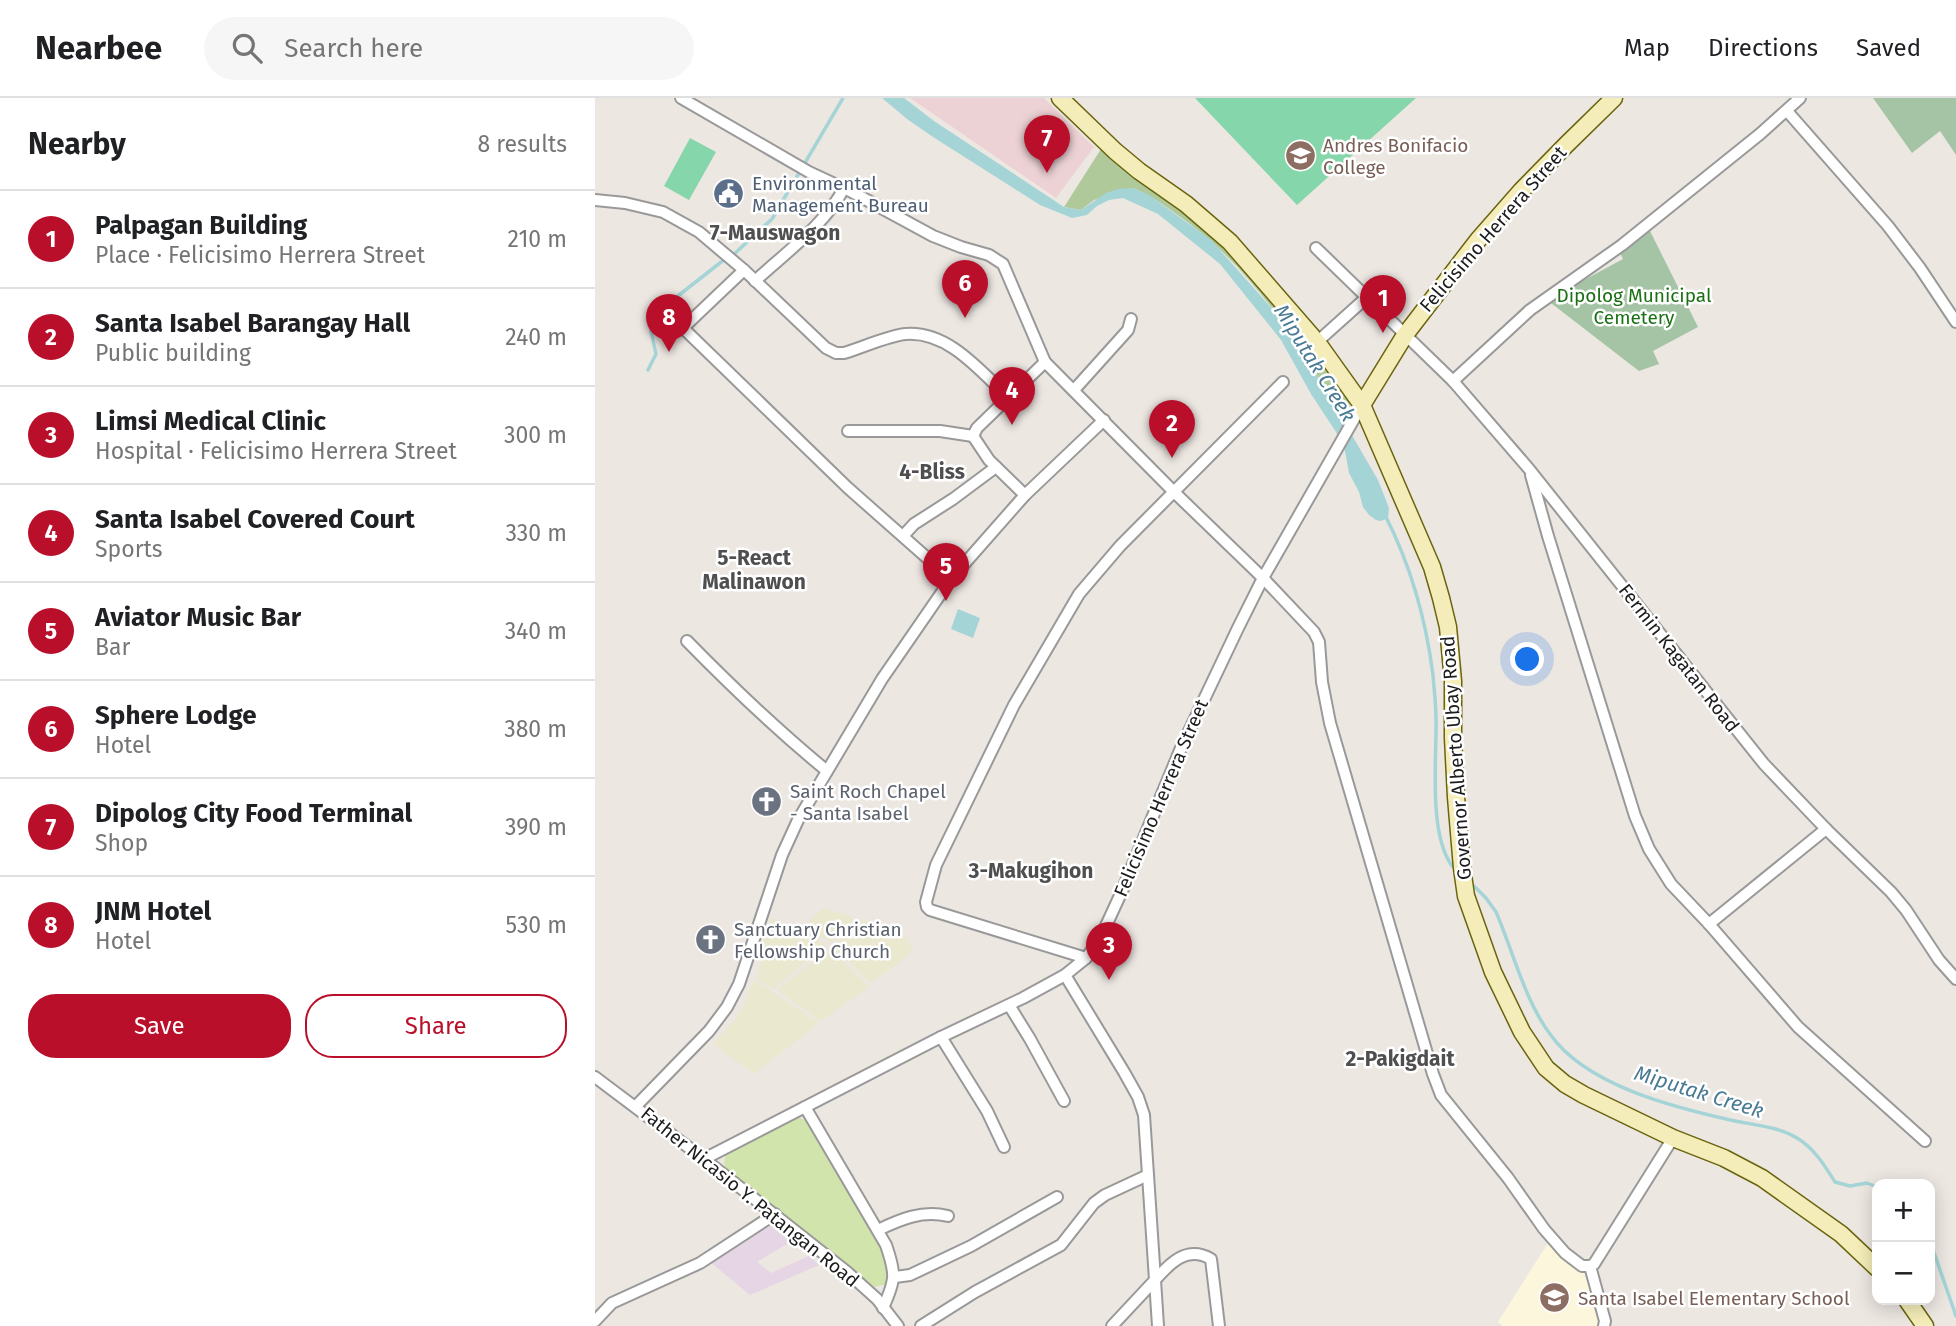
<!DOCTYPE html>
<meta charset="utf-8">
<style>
:root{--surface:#fff;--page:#f6f6f6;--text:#202124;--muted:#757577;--line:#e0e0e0;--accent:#b90f2a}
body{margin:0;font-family:"Fira Sans",sans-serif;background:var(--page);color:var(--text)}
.controls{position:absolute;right:21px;bottom:21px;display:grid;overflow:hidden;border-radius:14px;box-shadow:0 4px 18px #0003}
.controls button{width:63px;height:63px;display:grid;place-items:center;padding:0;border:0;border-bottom:2px solid var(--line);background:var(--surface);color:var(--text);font:35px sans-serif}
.you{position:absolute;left:933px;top:562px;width:24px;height:24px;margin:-18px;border:5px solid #fff;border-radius:50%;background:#1a73e8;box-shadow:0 0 0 10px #1a73e833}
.badge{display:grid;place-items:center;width:46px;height:46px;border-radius:50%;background:var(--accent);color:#fff;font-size:23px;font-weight:700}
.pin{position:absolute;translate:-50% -58px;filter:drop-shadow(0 2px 4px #0008)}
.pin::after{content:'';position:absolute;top:37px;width:24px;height:21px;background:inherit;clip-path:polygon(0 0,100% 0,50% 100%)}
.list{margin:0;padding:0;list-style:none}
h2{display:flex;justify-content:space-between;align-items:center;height:91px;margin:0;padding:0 28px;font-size:30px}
h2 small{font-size:23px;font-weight:400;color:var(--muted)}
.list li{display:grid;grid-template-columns:46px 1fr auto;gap:21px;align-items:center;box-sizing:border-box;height:98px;padding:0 28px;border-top:2px solid var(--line)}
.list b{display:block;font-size:26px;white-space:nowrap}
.list p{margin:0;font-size:23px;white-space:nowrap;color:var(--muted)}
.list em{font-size:23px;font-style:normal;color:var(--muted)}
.actions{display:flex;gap:14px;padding:21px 28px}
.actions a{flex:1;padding:16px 0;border:2px solid var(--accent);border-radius:28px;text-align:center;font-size:24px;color:var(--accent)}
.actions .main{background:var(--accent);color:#fff}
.icon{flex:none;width:38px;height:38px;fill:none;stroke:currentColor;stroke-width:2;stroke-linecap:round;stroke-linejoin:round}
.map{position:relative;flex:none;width:1361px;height:1228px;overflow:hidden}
header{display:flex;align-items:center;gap:42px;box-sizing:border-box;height:98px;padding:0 35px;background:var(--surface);border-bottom:2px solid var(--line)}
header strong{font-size:33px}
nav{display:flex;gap:38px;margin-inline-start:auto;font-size:24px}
.search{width:490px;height:63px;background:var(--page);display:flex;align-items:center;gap:18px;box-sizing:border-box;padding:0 24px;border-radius:38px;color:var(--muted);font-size:26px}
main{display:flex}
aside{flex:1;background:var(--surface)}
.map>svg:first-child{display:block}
</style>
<header>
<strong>Nearbee</strong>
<div class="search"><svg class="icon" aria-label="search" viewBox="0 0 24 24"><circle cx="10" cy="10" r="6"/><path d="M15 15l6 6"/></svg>Search here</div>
<nav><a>Map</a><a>Directions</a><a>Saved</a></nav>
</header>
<main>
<aside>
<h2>Nearby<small>8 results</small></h2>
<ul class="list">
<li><span class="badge">1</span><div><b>Palpagan Building</b><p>Place · Felicisimo Herrera Street</p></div><em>210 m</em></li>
<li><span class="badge">2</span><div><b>Santa Isabel Barangay Hall</b><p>Public building</p></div><em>240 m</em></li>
<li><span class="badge">3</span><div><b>Limsi Medical Clinic</b><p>Hospital · Felicisimo Herrera Street</p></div><em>300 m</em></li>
<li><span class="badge">4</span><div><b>Santa Isabel Covered Court</b><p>Sports</p></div><em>330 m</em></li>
<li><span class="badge">5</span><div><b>Aviator Music Bar</b><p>Bar</p></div><em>340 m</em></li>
<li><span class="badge">6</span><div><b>Sphere Lodge</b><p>Hotel</p></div><em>380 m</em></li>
<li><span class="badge">7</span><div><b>Dipolog City Food Terminal</b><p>Shop</p></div><em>390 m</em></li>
<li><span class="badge">8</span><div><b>JNM Hotel</b><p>Hotel</p></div><em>530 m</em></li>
</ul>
<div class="actions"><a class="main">Save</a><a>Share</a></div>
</aside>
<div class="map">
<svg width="1361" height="1228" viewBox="0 0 1361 1228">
<rect width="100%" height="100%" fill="#ede7e2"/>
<polygon fill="#edd2d5" points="315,0 449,0 499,49 461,100"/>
<polygon fill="#e5d5e5" points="174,1126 195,1144 162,1164 176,1175 214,1158 224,1167 155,1197 114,1163"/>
<polygon fill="#fcf7dc" points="953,1145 995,1178 1007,1228 907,1228 903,1224"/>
<g fill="#eae8ce">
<polygon points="228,810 253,817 260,824 260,826 254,832 236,845 222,835 207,829"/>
<polygon points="176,819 231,846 179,891 160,880 164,875 167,850"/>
<polygon points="268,822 281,825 309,837 318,852 299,869 275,885 238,848"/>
<polygon points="235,850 274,889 226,923 182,892"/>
<polygon points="160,882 224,925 159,976 118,946 139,923 152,902 155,890"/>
</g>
<polygon fill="#d0e4ab" points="201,1019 210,1022 280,1134 290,1157 295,1177 292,1186 279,1189 133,1075 129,1065 131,1055 193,1021"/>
<path fill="#afc99a" d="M 506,51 L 621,137 L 682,206 L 747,290 C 755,302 758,313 750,326 C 707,248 658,170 584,118 C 569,107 555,97 538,90 L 499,102 L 486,112 L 469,109 Z"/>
<g fill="#a5c4a5">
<polygon points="1278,0 1361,0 1361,57 1345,33 1317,55"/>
<polygon points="1053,129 1103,229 1058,253 1064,266 1044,273 952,202 1028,161 1023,151"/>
</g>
<g fill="#85d6aa">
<polygon points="600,0 821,0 702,107"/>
<polygon points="95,40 121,54 94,102 69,88"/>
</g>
<g fill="#a5d4d7">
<polygon points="287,0 309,0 339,23 469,109 486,112 511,95 523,91 538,90 554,97 616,142 673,206 701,241 783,382 794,410 793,420 786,423 781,422 774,417 768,409 764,394 754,375 750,353 741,334 716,296 686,242 625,166 563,116 528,100 514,102 502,108 492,117 477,120 445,107 338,39 312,21"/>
<polygon points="363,511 385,520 378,540 356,531"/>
</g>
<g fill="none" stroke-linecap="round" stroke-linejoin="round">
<g stroke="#a5d4d7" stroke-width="3.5">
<polyline points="137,158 177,121 248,0"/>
<polyline points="75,206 79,201 130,161"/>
<polyline points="53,272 61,256 56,233 63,221"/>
<path d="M 790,417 C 815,466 831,522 838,577 C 839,591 841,606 841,620 C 842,660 833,735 857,768"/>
<path d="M 879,788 L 891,800 L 901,814 C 918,853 930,903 955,936 C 991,988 1081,1010 1140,1023 C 1160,1027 1184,1029 1202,1040 C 1219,1050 1230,1068 1240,1084 L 1255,1088 L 1272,1085 L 1282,1089"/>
<polyline points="1335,1143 1361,1218"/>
</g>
<defs>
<g id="street">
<polyline points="86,0 214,74 257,94 338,138 366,149 394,157 408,166 450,264 579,394 668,480 719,534 724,544 727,584 735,625 838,976 846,997 913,1080 949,1131 970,1155 987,1168 995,1168 999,1166 1078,1040"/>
<polyline points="1192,13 1293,128 1325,170 1361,224"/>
<path d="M 0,102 L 30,105 L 68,114 L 104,134 L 149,172 L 231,250 L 241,255 L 249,255 C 266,250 295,237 311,236 C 354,233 386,274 414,300"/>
<polyline points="721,150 858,283 934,371 1169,666 1231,731 1296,794 1311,812 1344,862 1361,881"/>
<path d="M 160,183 C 189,156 231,126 249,90"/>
<polyline points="66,211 88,230 253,390 356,481"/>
<polyline points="88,230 149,172"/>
<polyline points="722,244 771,200"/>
<polyline points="858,283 935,212 1027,147 1165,36 1205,0"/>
<polyline points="479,292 533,232 536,221"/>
<polyline points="253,333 345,333 378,338"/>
<polyline points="936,377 953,438 1040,718 1054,751 1076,786 1114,826 1203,929 1330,1043"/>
<polyline points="430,397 394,362 378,338 382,330 450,264"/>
<polyline points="308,438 319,426 358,401 401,369"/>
<path d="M 92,543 C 137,589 182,632 232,673"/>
<polyline points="1114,826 1231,731"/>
<polyline points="491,860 335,812 332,809 331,804 341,767 419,607 484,496 525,448 688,284"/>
<polyline points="470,877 529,974 543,999 549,1017 560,1182 517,1228"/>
<polyline points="414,907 435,941 469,1003"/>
<polyline points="346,939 392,1013 409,1049"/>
<polyline points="0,979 109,1061 252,1174 282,1201 303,1228"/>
<polyline points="41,1008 114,933 132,909 144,886 187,757 203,722 287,581 356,481 430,397 509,322"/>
<path d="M 210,1009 L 291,1147 C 301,1176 301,1181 288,1210"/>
<polyline points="109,1061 346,939 428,900 470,877 491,860 504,843 527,793 586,650 643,530 668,480 767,307"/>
<path d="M 283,1132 C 306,1121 327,1112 353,1118"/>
<polyline points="995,1168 1010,1223 1009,1228"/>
<polyline points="300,1179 315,1177 376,1148 462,1099"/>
<polyline points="0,1223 17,1205 105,1165 180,1116"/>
<polyline points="326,1228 380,1194 466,1147 499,1105 510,1097 553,1077"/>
<path d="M 563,1228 L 560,1182 C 575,1165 592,1147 616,1161 L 624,1228"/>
</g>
<g id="secondary">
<polyline points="465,0 520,53 544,73 591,106 635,144 722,244 767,307 837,469 846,500 853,529 858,583 858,640 861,699 867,770 871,798 898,874 927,934 951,970 970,986 989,997 1078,1040 1129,1060 1167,1080 1246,1136 1282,1170"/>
<polyline points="767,307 810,237 883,142 926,93 971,47 1019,0"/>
<polyline points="1312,1202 1330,1228"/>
</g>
</defs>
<use href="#street" stroke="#999" stroke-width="14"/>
<use href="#secondary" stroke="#69640d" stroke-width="19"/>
<use href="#street" stroke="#fff" stroke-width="10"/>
<use href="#secondary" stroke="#f4edb9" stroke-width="16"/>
</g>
<defs>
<symbol id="university-disc" viewBox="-11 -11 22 22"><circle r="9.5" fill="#8d6e63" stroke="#fff"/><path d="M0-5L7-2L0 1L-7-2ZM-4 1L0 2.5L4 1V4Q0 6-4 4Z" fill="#fff"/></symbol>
<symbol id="civic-disc" viewBox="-11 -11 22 22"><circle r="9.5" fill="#5c6f8a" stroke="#fff"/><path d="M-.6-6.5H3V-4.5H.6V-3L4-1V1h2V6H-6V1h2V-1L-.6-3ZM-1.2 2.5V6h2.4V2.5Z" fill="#fff"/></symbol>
<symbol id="church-disc" viewBox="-11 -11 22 22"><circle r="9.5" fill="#6b7280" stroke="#fff"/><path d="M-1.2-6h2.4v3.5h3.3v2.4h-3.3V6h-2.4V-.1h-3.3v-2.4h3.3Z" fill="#fff"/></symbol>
<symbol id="school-disc" viewBox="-11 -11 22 22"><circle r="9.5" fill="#8d6e63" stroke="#fff"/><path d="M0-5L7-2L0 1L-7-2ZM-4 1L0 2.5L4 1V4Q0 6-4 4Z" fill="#fff"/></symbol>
</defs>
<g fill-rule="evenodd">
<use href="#university-disc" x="688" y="40" width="35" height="35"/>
<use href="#civic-disc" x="116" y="78" width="35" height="35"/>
<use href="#church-disc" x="154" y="686" width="35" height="35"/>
<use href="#church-disc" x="98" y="824" width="35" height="35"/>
<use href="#school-disc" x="942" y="1182" width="35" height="35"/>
</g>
<g text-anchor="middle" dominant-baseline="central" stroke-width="5" stroke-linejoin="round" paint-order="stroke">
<g font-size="19" fill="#785e54" stroke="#fff" text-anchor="start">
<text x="728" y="47">Andres Bonifacio<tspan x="728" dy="22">College</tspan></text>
<text x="983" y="1200">Santa Isabel Elementary School</text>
</g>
<g font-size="19" fill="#4e5e75" stroke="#fff" text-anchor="start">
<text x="157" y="85">Environmental<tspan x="157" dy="22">Management Bureau</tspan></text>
</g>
<g font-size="19" fill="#1c1c1c" stroke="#fff">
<text transform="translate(898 131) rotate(-49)">Felicisimo Herrera Street</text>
<text transform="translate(1084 560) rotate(52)">Fermin Kagatan Road</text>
<text transform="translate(861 660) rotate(-94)">Governor Alberto Ubay Road</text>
<text transform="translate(566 700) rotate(-67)">Felicisimo Herrera Street</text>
<text transform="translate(155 1099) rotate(39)">Father Nicasio Y. Patangan Road</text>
</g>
<g font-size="19" fill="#1a7013" stroke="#fff">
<text x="1039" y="197">Dipolog Municipal<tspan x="1039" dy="22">Cemetery</tspan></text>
</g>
<g font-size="19" fill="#5b616d" stroke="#fff" text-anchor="start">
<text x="195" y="693">Saint Roch Chapel<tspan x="195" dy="22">- Santa Isabel</tspan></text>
<text x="139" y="831">Sanctuary Christian<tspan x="139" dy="22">Fellowship Church</tspan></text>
</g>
<g font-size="21" font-weight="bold" fill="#4f4f4f" stroke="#fff">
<text x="180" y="135">7-Mauswagon</text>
<text x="337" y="374">4-Bliss</text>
<text x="159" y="460">5-React<tspan x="159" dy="24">Malinawon</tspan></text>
<text x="436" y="773">3-Makugihon</text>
<text x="805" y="961">2-Pakigdait</text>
</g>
<g font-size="21" font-style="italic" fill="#4a7b94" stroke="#fff">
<text transform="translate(720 265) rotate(58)">Miputak Creek</text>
<text transform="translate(1104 994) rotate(17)">Miputak Creek</text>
</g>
</g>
</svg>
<div class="controls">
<button>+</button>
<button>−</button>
</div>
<div class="you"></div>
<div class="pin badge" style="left:788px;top:235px">1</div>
<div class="pin badge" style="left:577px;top:360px">2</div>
<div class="pin badge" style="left:514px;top:882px">3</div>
<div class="pin badge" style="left:417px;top:327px">4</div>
<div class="pin badge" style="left:351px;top:503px">5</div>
<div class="pin badge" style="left:370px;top:220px">6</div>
<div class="pin badge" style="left:452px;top:75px">7</div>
<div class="pin badge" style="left:74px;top:254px">8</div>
</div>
</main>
